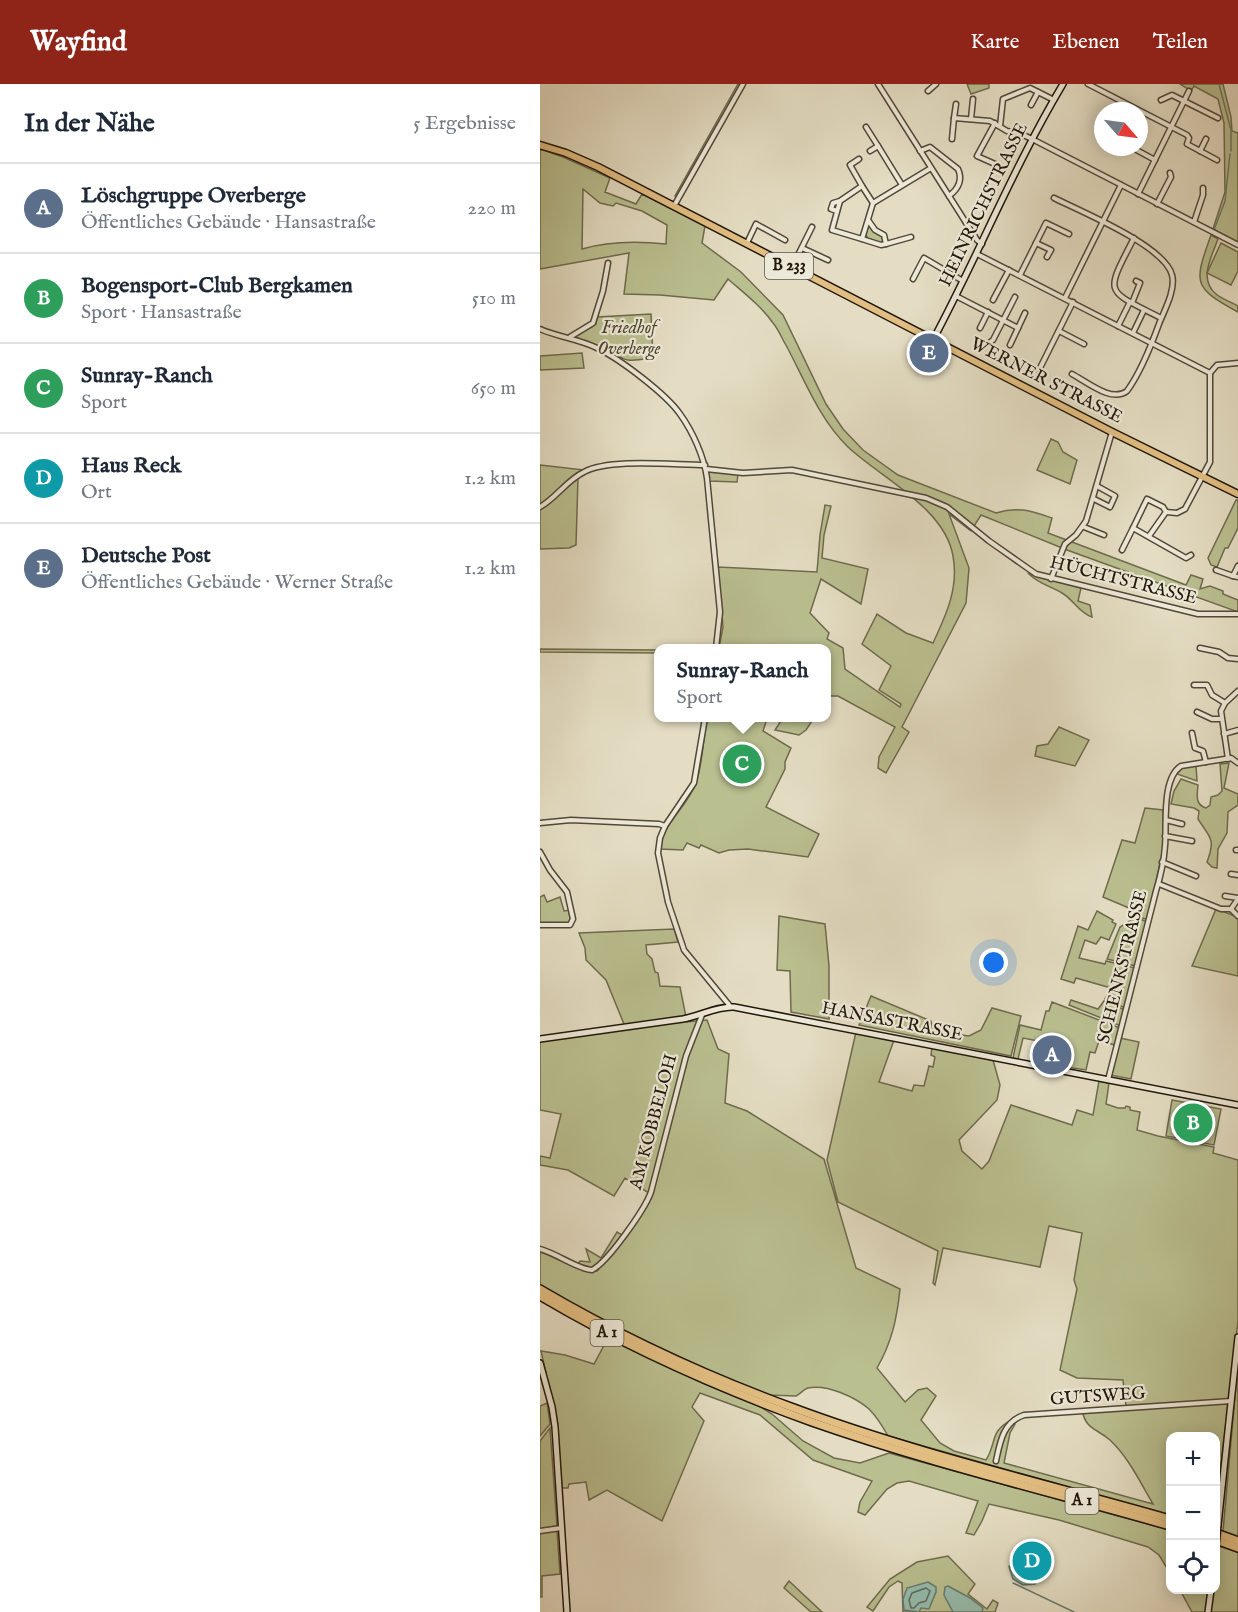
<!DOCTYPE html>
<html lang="de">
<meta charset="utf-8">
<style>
:root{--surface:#fff;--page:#f6f6f7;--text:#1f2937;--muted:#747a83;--line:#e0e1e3;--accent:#8f2418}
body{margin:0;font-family:"IM FELL English",serif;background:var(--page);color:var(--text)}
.controls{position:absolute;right:18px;bottom:18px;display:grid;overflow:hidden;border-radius:12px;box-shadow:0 3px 15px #0003}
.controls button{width:54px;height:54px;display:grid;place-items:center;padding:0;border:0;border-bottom:2px solid var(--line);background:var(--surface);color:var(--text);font:30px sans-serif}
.compass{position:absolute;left:554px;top:18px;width:54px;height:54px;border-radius:50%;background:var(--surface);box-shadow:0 3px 15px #0003;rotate:118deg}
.you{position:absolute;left:454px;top:879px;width:21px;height:21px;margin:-15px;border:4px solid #fff;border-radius:50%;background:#1a73e8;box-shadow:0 0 0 9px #1a73e833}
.badge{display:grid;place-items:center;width:39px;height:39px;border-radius:50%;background:var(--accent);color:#fff;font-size:20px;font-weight:700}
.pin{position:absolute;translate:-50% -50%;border:3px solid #fff;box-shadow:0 2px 6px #0006}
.popup{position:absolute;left:114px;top:560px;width:177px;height:78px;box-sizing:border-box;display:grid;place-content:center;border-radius:12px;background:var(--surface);filter:drop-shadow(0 2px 4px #0005);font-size:20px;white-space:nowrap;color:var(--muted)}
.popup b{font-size:22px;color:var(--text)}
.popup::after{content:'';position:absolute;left:50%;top:100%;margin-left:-12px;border:12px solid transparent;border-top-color:var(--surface)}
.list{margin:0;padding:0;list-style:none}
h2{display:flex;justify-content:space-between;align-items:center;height:78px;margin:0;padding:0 24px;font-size:26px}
h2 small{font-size:20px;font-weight:400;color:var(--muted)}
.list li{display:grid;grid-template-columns:39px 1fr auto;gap:18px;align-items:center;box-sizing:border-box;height:90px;padding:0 24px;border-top:2px solid var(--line)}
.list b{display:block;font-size:22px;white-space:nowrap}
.list p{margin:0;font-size:20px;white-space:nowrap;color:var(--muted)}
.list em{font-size:20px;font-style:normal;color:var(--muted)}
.icon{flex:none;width:33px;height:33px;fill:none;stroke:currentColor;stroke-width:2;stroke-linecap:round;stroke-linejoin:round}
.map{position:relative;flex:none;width:698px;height:1528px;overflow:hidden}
header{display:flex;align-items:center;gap:36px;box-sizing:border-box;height:84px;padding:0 30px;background:var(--accent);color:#fff}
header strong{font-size:28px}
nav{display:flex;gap:33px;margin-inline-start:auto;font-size:21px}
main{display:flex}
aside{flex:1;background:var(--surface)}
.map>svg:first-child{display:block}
</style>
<header>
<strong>Wayfind</strong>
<nav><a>Karte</a><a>Ebenen</a><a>Teilen</a></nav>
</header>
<main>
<aside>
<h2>In der Nähe<small>5 Ergebnisse</small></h2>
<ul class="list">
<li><span class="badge" style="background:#5c6f8a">A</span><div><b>Löschgruppe Overberge</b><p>Öffentliches Gebäude · Hansastraße</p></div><em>220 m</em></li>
<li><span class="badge" style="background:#2e9e5b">B</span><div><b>Bogensport-Club Bergkamen</b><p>Sport · Hansastraße</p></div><em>510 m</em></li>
<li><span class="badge" style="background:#2e9e5b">C</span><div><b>Sunray-Ranch</b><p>Sport</p></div><em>650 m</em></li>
<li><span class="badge" style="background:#0f9aa8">D</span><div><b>Haus Reck</b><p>Ort</p></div><em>1.2 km</em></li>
<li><span class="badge" style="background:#5c6f8a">E</span><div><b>Deutsche Post</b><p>Öffentliches Gebäude · Werner Straße</p></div><em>1.2 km</em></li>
</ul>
</aside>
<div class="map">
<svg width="698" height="1528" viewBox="0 0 698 1528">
<rect width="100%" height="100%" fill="#e4ddc3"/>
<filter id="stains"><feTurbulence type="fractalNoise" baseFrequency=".00333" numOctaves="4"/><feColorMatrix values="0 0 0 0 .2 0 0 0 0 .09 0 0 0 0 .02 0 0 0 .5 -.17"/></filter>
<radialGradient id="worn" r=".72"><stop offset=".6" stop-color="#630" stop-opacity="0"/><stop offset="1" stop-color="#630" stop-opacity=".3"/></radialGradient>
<g fill="#babf90" stroke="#6e6b4e" stroke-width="1.5" fill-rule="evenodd">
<polygon points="198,0 201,0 137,113 135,112"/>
<polygon points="427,0 449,0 449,4 431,10"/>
<polygon points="640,0 683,0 691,33 692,47 698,49 698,159 673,145 685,108 684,39 678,15 654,2 651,7"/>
<path d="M 0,65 L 23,73 L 70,94 L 65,108 L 96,120 L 102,110 L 165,142 L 162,159 L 201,188 L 243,231 L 286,320 L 303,345 L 323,366 L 358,391 L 456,429 C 478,422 491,427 512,434 L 508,449 L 646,501 L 651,491 L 663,495 L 660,505 L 670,502 L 683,507 L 683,510 L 698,516 L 698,528 L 527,466 L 441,431 L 431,447 L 409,430 L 429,484 L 426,519 L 362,643 L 369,648 L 346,689 L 338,684 L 339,673 L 355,643 L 298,612 L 286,612 L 286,564 L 179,564 L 183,543 L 178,483 L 277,488 L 280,451 L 285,421 L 291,422 L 284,451 L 282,474 L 328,485 L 321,520 L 281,495 L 270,529 L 289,549 L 287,555 L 303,564 L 305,585 L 360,623 L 361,620 L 339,606 L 351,582 L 322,560 L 337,530 L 366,549 L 393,559 C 406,531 419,504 413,472 C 405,424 341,394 308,363 C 280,336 265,297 247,263 C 242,255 239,246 233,239 C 221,222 204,209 188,195 L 174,216 L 120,211 L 84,210 L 89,169 L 0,185 ZM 43,105 L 60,119 L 73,122 L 76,119 L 102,127 L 127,141 L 126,160 C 98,157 69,157 42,165 Z"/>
<polygon points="328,140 342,151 344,158 339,159 329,156 325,149"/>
<path d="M 671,151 L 678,155 C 672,172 658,195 676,210 C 682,215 691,218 698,222 L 698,228 C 652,203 654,199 671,151 Z"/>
<polygon points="681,159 698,168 698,187 691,201 667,189"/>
<path d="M 111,230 L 113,274 C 105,275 96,277 88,276 C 84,276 39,255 34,252 L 56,240 L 57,233 Z"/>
<polygon points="42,269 44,284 0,286 0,272"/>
<polygon points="511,355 518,358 523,368 537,376 530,400 497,386"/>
<polygon points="0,381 44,386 0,422"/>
<polygon points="168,387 198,390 197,398 169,397"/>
<polygon points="38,394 36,461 29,464 0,465 0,425"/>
<polygon points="696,416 698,416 698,444 688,464 685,464 677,483 671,481 668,474"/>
<path d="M 489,490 L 541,504 L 538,517 L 550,521 L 552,533 C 539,529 534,516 522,509 C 510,502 499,500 489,490 Z"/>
<polygon points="0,565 118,566 118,569 0,568"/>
<path d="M 167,634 L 225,634 L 226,638 L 223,647 L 251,664 L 245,678 L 245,685 L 226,723 L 279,750 L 268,773 L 208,765 L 189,766 L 179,769 L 161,761 L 159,764 L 147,759 L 143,766 L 120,765 C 123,738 147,724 156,699 C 163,679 163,654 167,634 Z"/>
<polygon points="243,634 274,634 266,646 259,651 235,646"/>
<polygon points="519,643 549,656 535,682 495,672 497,662 508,660"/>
<path d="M 689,679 L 684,704 L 698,710 L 698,721 L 688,728 L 687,749 L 678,765 L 677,784 L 672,783 L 667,778 C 676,754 670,754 658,735 L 659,727 L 654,724 L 631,720 L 634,707 L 641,695 L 658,701 C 657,711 655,721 666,724 L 670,721 L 671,713 L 678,711 L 682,707 L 680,680 Z"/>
<polygon points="656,681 657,697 637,690 643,683"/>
<polygon points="605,724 623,726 624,761 608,833 605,835 595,831 596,827 563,813 582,756 595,759"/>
<polygon points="4,811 7,818 20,813 24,827 30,826 32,836 30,839 0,839 0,813"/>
<polygon points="676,825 698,833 698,892 652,882"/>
<polygon points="557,827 573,836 572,838 576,840 569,856 561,853 556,860 545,856 539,874 565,880 566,877 595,884 585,924 565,915 571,904 536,894 534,899 521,895 538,842 548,846"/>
<polygon points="239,832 285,840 289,882 289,935 251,928 250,887 237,886"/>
<polygon points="596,833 607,838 596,882 567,875 580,843"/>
<path d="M 134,845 L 138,858 L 106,861 L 107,870 L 112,875 L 115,888 L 118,889 L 120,902 L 140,903 L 147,938 L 167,936 L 178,965 L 189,970 L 185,1019 L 207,1027 L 284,1075 L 316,1184 L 360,1205 C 357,1234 352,1258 337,1284 L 365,1318 L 378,1306 L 387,1304 L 396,1312 L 381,1336 L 400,1359 L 414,1367 L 446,1376 C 457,1359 449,1347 472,1336 L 475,1340 L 470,1349 L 464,1379 L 613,1420 C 600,1398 589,1374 570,1356 C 556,1344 546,1346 542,1326 L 586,1322 L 583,1296 L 537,1294 L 520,1286 L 537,1205 L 534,1196 L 542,1149 L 509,1142 L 500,1183 L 403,1164 L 395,1201 L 393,1199 L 398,1167 L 298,1118 L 287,1076 L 316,948 L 354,956 L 339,998 L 372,1007 L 374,1001 L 384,1002 L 389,982 L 393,983 L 395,973 L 391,971 L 392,964 L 453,976 L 460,1001 L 457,1016 L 419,1056 L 422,1067 L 442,1085 L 449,1077 L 471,1021 L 532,1041 L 537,1026 L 553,1031 L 559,997 L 569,999 L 566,1020 L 578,1024 L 585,1024 L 586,1022 L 590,1023 L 590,1026 L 600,1028 L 597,1046 L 618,1052 L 674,1063 L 673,1069 L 698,1076 L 698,1237 L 676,1423 L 676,1352 L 630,1352 L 630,1432 L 348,1352 C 343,1343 336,1332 329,1325 C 315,1313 287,1300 268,1304 C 264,1305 260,1310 256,1312 L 228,1311 L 178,1291 L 49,1230 L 0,1202 L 0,1167 C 21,1170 36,1187 57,1187 L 96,1138 L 111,1115 L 109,1109 L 85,1094 L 74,1112 L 28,1086 L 0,1081 L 0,1072 L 10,1074 L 21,1030 L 0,1026 L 0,957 L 86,945 L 66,896 L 46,876 L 45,864 L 39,849 Z"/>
<polygon points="331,912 391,937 393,947 429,952 441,946 452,924 481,932 471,972 319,941"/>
<polygon points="531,916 558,925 564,917 585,926 581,942 529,921"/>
<polygon points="512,918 580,944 575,961 559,957 555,969 550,968 546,986 526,983 530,963 483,954 478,975 473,974 480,941 501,946 506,927 509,927"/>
<polygon points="580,954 599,958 591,995 570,991"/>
<polygon points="632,1016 681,1025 674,1061 626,1052"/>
<polygon points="77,1148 82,1151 60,1179 53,1184 46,1184 38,1180 40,1177 50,1178 46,1165 61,1174"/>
<polygon points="68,1254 165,1300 219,1322 232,1330 263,1357 294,1374 320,1379 349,1369 630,1446 630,1489 619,1471 608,1463 519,1436 449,1420 442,1437 434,1451 426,1449 438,1417 369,1397 357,1399 347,1405 325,1431 318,1428 320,1418 332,1397 273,1376 220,1331 160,1309 152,1323 164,1337 122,1437 67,1406 49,1416 46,1398 29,1400 28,1404 22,1404 17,1337 1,1267 25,1271 54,1280"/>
<polygon points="698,1279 698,1452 683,1447"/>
<polygon points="7,1319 10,1340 0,1352 0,1322"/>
<polygon points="10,1344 17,1442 0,1445 0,1357"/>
<polygon points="17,1446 20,1490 2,1492 2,1513 0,1513 0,1448"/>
<polygon points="676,1461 698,1468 698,1528 652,1528 640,1506 676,1506"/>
<polygon points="408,1472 435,1500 428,1510 447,1525 453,1516 458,1519 455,1528 363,1528 362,1499 358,1497 349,1503 333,1527 327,1523 350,1495 377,1478"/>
<polygon points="249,1497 282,1528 271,1528 244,1504"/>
</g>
<g fill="#96bdaf" stroke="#677b6d" stroke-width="1.5">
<polygon points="474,1476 479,1476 487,1489 493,1491 495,1488 499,1490 495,1500 483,1501 473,1495 469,1483"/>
<polygon points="388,1498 396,1503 396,1508 389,1525 381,1524 379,1528 364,1526 363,1515 367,1504"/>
<polygon points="408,1502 430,1514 443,1524 442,1528 413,1528 404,1511 405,1503"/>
</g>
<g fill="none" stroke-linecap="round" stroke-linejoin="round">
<polygon stroke="#5c6a5d" stroke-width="1.5" points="386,1504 390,1507 386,1517 379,1519 374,1524 371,1524 369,1516 372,1509"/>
<g stroke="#677b6d" stroke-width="1.5">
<polyline points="679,0 691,46 691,67"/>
<polyline points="674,146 685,117 690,70"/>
<polyline points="473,1499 534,1528"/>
</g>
<defs>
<g id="street">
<polyline points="338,0 437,156 442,160"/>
<polyline points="548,0 647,51 649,54 647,60 677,76"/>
<polyline points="388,7 396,0"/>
<polyline points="621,16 632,11 678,34"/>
<polyline points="491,21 498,8"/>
<polyline points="414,34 416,20"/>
<polyline points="431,35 433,15"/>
<polyline points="455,39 437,72 455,80"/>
<polyline points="460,42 463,15 490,4 514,16"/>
<polyline points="326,43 338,62"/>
<polyline points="412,55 414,34 450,37 467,47 479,49 492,55 698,161"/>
<polyline points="591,63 615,76"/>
<polyline points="330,67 338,62 362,101"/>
<path d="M 380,67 L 390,63 L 418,85 C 423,96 418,105 409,112"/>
<polyline points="660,67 666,55"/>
<polyline points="319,75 310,81 322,102 300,117 292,146 322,155"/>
<polyline points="322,102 333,119"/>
<polyline points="598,110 649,7"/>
<path d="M 514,114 C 540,127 625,162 632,191 C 636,206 624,227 619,240 C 611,262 601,288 587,307 C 572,319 547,298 532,290"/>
<polyline points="617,120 631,93 630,89"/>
<polyline points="134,122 203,0"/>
<polyline points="297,127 291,125 293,119 300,117"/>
<polyline points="328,136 335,146 344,151 346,160 341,161 322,155 333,119 391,84"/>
<polyline points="654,138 663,111 663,104"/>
<path d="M 594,154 C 564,212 565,205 621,234"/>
<polyline points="207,159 216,140 245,156"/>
<polyline points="496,159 511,166 507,173"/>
<polyline points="346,160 371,153"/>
<polyline points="262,164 288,176"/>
<polyline points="437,170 670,289"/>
<polyline points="252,183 272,143"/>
<polyline points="480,191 506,139 529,150"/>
<polyline points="373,195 384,174 423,197"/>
<polyline points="416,212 478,244 485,229"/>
<polyline points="525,214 581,101"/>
<polyline points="453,216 469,186"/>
<polyline points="592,219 600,199 596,197"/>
<polyline points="578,242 590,218"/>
<polyline points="440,244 448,228"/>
<path d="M 0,245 C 18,253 39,255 57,264 C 80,275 126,310 140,330 C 153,348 164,373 167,394 L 180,528 L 176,564"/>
<polyline points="519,247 544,260"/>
<polyline points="593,249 604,226"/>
<polyline points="30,253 53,239 63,207 68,179"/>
<polyline points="449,259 453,256 475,213"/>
<polyline points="470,261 478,244"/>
<polyline points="499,286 533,218"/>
<polyline points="670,289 677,281 698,279"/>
<polyline points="166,385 203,389 252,386 386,414 407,423 449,457 496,490 658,530 698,530"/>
<polyline points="554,415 570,423 575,412 557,402"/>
<path d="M 0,423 C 16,414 27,396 44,388 C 70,374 133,381 165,381"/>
<polyline points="626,428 637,429 645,425 670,378 670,289"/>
<polyline points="544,443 564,451"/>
<polyline points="593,444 607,415 623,423 626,428 609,452"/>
<polyline points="582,466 593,444 646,474 651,471"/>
<polyline points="698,482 693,492 698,493"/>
<polyline points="676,486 693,492"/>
<polyline points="511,495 525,460 536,451 546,437 572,348"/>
<polyline points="660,564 679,568 688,574 698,575"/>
<polyline points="654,601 667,601 672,611 685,619"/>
<polyline points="657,628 672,635 681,635"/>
<polyline points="165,634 154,699 125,742 120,754 118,769 128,818 144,866 190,922"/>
<polyline points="652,649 655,664 663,667 666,678"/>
<polyline points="684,650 698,646"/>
<polyline points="688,675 681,627 685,619 698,607"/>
<polyline points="626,736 642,740"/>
<polyline points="0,739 31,736 119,740 125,742"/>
<polyline points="625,752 652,757"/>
<polyline points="696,766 698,766"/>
<polyline points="0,768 10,786 27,808 33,835 30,841 0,841"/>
<polyline points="622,778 656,792"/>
<polyline points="691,790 698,791"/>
<polyline points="619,800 681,825 691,825 698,815"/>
<polyline points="685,812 698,814"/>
<polyline points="691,825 698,832"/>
<path d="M 568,996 L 616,807 C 620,794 624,777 625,762 C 627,741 621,695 641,682 L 691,674 L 698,679"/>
<path d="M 0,1165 C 18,1170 37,1185 52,1186 C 68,1178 105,1125 111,1108 L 146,972 L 162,931"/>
<path d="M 456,1377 C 460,1358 463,1338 484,1331 L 691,1317"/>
<polyline points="0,1447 21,1444"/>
</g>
<g id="secondary">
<path d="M 393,256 C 438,172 474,82 523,0"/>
<path d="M 0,955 L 143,935 C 160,932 177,922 194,923 L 698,1021"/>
<polyline points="0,1279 12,1323 15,1343 27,1528"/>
<polyline points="678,1441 698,1253"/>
<polyline points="668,1528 671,1506"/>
</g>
<polyline id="primary" points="0,61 26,69 58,83 572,348 698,410"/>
<g id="highway">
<path d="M 0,1205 C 80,1252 164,1291 251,1323 C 374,1369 504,1399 630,1435"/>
<path d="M 0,1212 C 86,1263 178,1304 272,1338 C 389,1379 511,1408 630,1442"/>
<polyline points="676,1449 698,1457"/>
<polyline points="676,1456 698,1464"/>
</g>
</defs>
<use href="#street" stroke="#524839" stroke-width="7"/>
<use href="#secondary" stroke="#21170b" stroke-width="8"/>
<use href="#primary" stroke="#21170b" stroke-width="9"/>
<use href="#highway" stroke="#21170b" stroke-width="10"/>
<use href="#street" stroke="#ede9d8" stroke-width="4"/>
<use href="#secondary" stroke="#ede9d8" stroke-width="5"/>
<use href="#primary" stroke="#e2be82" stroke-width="6"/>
<use href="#highway" stroke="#e2be82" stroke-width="7"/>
<defs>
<polyline id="secondary-bridge" points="676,1462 678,1441"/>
</defs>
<use href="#secondary-bridge" stroke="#21170b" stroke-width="8" stroke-linecap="butt"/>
<use href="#secondary-bridge" stroke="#ede9d8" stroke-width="5"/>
</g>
<g text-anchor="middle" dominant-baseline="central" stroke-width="4.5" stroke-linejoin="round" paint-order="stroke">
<g fill="#ede9d8" stroke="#5e5648" stroke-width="1.5">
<rect x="225" y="169" width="48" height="26" rx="4.5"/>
<rect x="50.5" y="1236" width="33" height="26" rx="4.5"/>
<rect x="525.5" y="1404" width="33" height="26" rx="4.5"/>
</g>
<g font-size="16" font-weight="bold" fill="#21170b">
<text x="249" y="182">B 233</text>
<text x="67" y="1249">A 1</text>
<text x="542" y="1417">A 1</text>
</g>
<g font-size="18" fill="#21170b" stroke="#ede9d8">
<text transform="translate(444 121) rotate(-64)">HEINRICHSTRASSE</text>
<text transform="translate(506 297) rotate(27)">WERNER STRASSE</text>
<text transform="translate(583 497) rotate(14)">HÜCHTSTRASSE</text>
<text transform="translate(583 883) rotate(-76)">SCHENKSTRASSE</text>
<text transform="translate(352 938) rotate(11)">HANSASTRASSE</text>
<text transform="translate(114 1038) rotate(-75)">AM KOBBELOH</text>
<text transform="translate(558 1313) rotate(-4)">GUTSWEG</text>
</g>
<g font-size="18" font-style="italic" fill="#4f4933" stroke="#ede9d8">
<text x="89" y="244">Friedhof<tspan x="89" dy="21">Overberge</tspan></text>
</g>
</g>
<rect width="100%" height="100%" filter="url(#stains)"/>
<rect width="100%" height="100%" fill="url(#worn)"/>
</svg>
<div class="controls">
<button>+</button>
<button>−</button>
<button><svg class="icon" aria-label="locate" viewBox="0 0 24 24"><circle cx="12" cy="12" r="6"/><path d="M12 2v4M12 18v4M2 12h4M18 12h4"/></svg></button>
</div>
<svg class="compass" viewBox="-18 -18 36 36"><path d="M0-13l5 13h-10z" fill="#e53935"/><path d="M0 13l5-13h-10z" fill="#747a83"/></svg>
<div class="you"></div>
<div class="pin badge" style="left:512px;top:971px;background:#5c6f8a">A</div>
<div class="pin badge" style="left:653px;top:1039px;background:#2e9e5b">B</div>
<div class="pin badge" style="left:202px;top:680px;background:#2e9e5b">C</div>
<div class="popup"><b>Sunray-Ranch</b>Sport</div>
<div class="pin badge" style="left:492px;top:1477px;background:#0f9aa8">D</div>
<div class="pin badge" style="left:389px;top:269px;background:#5c6f8a">E</div>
</div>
</main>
